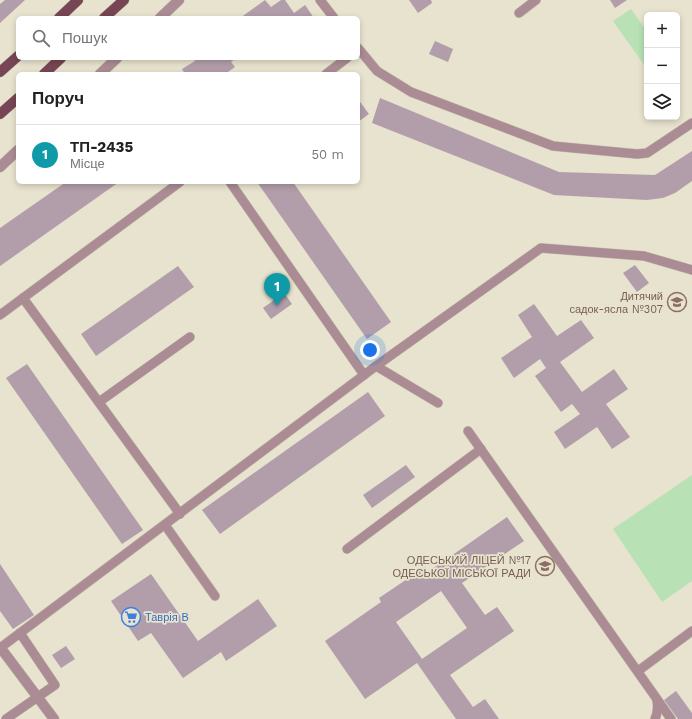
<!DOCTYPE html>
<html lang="uk">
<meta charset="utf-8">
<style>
:root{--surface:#fff;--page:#f6f6f6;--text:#222;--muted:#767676;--line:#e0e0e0;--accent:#2563eb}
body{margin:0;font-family:"Work Sans",sans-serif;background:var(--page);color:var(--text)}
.controls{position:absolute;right:12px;top:12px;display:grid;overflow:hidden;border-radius:6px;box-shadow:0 2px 6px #0003}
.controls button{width:36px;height:36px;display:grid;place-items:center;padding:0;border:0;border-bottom:1px solid var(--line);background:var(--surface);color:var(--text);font:20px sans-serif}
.you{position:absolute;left:370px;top:350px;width:14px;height:14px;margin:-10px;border:3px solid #fff;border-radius:50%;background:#1a73e8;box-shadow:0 0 0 6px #1a73e833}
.badge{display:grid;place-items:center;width:26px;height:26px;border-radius:50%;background:var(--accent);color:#fff;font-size:13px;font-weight:700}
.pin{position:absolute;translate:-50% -33px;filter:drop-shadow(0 1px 2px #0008)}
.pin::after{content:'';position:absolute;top:21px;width:14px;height:12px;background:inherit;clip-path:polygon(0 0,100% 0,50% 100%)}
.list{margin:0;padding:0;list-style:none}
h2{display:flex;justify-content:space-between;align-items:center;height:52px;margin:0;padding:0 16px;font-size:17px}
h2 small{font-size:13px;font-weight:400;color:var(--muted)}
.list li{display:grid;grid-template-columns:26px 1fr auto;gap:12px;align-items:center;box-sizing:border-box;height:60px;padding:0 16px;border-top:1px solid var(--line)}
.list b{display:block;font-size:15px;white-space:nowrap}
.list p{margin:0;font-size:13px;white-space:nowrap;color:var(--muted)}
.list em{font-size:13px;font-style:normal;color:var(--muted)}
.icon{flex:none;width:22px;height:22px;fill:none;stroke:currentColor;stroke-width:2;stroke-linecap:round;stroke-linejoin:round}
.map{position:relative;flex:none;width:692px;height:719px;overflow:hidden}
.search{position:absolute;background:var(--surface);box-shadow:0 2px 6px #0003;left:16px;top:16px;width:344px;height:44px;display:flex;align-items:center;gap:10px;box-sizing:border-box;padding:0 14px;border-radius:6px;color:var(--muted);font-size:15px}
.panel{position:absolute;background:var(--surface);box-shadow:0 2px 6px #0003;left:16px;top:72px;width:344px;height:112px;border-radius:6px}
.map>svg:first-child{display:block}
</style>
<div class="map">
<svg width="692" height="719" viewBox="0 0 692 719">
<rect width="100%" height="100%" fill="#e7e3ce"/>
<g fill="#b8e1b5">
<polygon points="631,9 647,32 647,69 613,21"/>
<polygon points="692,475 692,581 662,602 613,529"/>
</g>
<g fill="#b29eaa" fill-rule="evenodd">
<polygon points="5,0 25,0 0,23 0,4"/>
<polygon points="265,0 271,7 281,0 285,0 294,13 305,5 314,18 240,18"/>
<polygon points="409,0 431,0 432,3 418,13"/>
<polygon points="610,0 627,0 615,8"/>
<polygon points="435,41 453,49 448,62 429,54"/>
<polygon points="193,58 236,58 231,62 235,67 225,74 185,74 182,69 195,61"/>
<polygon points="380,98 559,172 655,175 692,151 692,181 675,193 663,198 647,200 554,195 372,123"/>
<polygon points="358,99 369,114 358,122"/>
<polygon points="66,182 119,182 0,266 0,228"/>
<polygon points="257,182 293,182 391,322 367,339"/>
<polygon points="635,265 649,283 637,292 623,273"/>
<polygon points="178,266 194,287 96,356 81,334"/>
<polygon points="284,293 292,304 271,319 263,308"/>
<polygon points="534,304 557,336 581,320 594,338 560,362 582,392 614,369 628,389 606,404 630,437 612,449 597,427 565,449 554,432 580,414 572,404 561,412 535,376 546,368 540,359 514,378 501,358 532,337 518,315"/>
<polygon points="27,364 143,530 122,544 6,378"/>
<polygon points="368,392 385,416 220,534 202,510"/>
<polygon points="406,465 415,477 372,508 363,495"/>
<path d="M 507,517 L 524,541 L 462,583 L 485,615 L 497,607 L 514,631 L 450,675 L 473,707 L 485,699 L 499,719 L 456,719 L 417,663 L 365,699 L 325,641 L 381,602 L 379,598 L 425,567 L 428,572 ZM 441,591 L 467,628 L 422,659 L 396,622 Z"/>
<polygon points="0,564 34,615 13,629 0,611"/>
<polygon points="151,574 198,641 258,599 277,626 226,661 221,652 183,678 151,633 138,641 111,601"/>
<polygon points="66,646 75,659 61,668 52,655"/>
<polygon points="676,691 692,713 692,719 678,719 664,700"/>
</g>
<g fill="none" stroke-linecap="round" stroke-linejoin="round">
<defs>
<g id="lane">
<polyline points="320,0 334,18"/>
<polyline points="519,13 536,0"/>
<polyline points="358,48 377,71 411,92 553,146 637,154 647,153 692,123"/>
<polyline points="326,74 347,58"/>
<polyline points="230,182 364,375"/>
<polyline points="23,298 180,514"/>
<polyline points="0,315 180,182"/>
<polyline points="376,366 438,403"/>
<polyline points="99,402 190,337"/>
<polyline points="468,431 671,719"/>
<polyline points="165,525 215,596"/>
<polyline points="347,549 481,449"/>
<polyline points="0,648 376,366 541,248 644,256 692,270"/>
<polyline points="638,671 692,631"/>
<polyline points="6,719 55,685 20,633"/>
<path d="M 655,719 C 658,713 658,707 657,700"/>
</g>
<g id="street">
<polyline points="160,18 179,0"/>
<polyline points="100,74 117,58"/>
<polyline points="0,167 18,150"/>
<polyline points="0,647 54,719"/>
</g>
<g id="primary">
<polyline points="59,18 78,0"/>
<polyline points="104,18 124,0"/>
<polyline points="0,72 18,56"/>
<polyline points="44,74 61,58"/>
<polyline points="0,114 18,98"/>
</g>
</defs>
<use href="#lane" stroke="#c1beab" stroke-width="10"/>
<use href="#street" stroke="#c1beab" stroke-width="11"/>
<use href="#primary" stroke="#c1beab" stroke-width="11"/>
<use href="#lane" stroke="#ab8c94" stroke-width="9"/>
<use href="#street" stroke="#ab8c94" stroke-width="10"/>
<use href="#primary" stroke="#784554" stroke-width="10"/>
</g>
<defs>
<symbol id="school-ring" viewBox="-11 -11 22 22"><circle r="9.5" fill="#e7e3ce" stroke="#8d6e63" stroke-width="1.5"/><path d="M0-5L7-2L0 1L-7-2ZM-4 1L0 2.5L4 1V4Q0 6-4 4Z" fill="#8d6e63"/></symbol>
<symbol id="supermarket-ring" viewBox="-11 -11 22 22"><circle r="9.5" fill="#e7e3ce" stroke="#3f7fe0" stroke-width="1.5"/><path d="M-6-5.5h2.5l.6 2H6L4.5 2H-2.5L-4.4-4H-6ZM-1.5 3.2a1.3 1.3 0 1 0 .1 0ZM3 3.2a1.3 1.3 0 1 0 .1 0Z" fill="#3f7fe0"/></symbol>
</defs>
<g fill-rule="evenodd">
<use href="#school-ring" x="666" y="291" width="22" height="22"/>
<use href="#school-ring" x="534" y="555" width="22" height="22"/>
<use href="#supermarket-ring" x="120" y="606" width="22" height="22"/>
</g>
<g text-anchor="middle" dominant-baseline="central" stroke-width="3.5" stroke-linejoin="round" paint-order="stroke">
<g font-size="11" fill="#785e54" stroke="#e7e3ce" text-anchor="end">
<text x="663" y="296">Дитячий<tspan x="663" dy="13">садок-ясла №307</tspan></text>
<text x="531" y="560">ОДЕСЬКИЙ ЛІЦЕЙ №17<tspan x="531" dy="13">ОДЕСЬКОЇ МІСЬКОЇ РАДИ</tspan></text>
</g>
<g font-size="11" fill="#366cbe" stroke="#e7e3ce" text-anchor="start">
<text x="145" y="617">Таврія В</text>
</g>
</g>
</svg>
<div class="controls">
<button>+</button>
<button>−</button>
<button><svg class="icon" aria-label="layers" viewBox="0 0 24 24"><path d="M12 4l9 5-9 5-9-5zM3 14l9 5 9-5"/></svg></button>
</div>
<div class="you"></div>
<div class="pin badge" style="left:277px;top:306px;background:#0f9aa8">1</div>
<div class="search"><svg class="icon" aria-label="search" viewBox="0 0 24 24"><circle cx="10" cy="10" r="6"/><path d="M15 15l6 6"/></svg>Пошук</div>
<section class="panel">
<h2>Поруч<small></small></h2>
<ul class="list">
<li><span class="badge" style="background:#0f9aa8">1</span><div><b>ТП-2435</b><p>Місце</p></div><em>50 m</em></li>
</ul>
</section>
</div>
